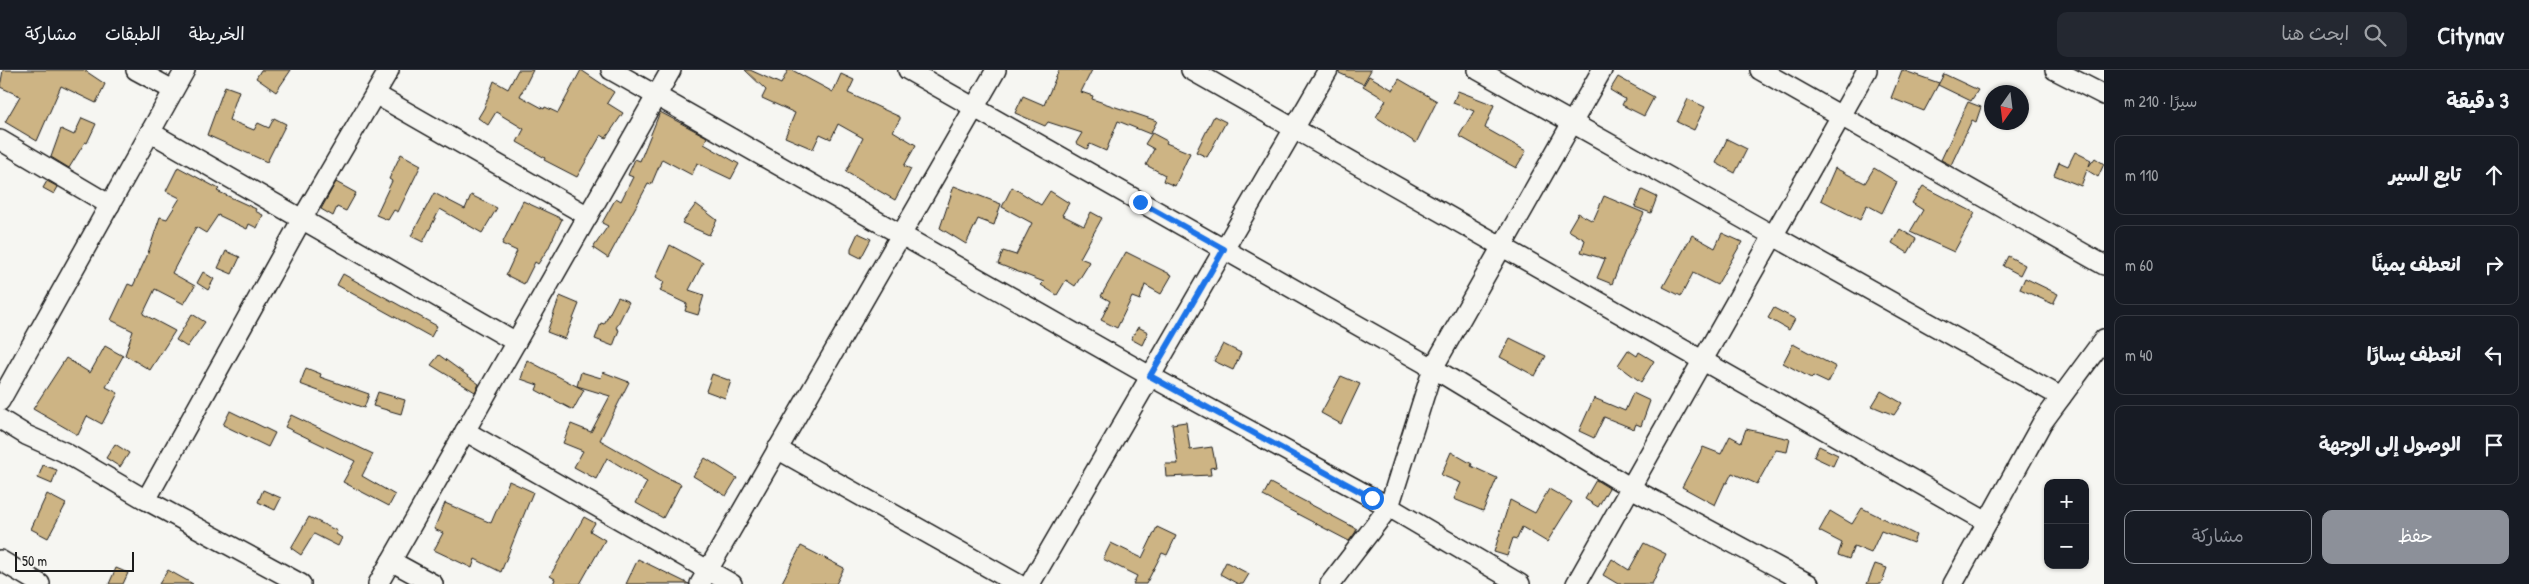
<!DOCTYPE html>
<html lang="ar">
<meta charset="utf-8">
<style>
:root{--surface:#171b24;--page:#242831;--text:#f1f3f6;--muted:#9ea1a6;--line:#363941;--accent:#8c9099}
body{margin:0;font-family:"Patrick Hand","Playpen Sans Arabic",sans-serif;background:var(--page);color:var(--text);direction:rtl}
.controls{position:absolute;right:15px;bottom:15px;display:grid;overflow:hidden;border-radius:10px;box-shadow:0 1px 4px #0004}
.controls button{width:45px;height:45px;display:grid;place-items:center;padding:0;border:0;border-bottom:1px solid var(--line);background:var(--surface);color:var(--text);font:25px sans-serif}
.compass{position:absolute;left:1984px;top:15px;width:45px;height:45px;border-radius:50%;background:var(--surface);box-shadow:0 1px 4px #0004;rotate:194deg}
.scale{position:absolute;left:15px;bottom:12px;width:119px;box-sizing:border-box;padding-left:5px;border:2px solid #1c1c1c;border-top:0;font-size:14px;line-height:18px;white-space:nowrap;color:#1c1c1c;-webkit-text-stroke:4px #f6f6f2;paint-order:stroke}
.stop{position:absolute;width:15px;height:15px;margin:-11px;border:4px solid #1a73e8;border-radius:50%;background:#fff}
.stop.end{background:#1a73e8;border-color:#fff;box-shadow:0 1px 5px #0008}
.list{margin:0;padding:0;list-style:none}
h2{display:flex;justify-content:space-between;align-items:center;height:65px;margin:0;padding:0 20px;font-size:21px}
h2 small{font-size:16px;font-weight:400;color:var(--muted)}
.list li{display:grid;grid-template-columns:32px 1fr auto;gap:15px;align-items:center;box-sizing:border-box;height:80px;margin:0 10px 10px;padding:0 10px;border:1px solid var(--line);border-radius:10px}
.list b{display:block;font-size:19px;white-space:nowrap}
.list em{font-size:16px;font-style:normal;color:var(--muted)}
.actions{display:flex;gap:10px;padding:15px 20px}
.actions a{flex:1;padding:11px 0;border:1px solid var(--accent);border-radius:10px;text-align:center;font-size:18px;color:var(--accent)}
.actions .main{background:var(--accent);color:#fff}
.icon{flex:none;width:28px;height:28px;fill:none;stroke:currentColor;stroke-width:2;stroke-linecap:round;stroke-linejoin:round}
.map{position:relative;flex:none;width:2104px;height:514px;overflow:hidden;direction:ltr}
header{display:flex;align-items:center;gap:30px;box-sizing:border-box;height:70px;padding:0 25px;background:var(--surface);border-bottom:1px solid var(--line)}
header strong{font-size:24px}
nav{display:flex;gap:28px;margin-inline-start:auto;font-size:18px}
.search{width:350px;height:45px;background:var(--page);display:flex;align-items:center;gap:12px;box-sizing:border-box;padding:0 18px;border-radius:10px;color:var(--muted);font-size:19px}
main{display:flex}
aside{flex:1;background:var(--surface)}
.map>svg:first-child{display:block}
</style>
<header>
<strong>Citynav</strong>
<div class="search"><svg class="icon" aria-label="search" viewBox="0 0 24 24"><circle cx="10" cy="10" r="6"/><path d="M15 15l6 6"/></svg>ابحث هنا</div>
<nav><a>الخريطة</a><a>الطبقات</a><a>مشاركة</a></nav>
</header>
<main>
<aside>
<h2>3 دقيقة<small>سيرًا · 210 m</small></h2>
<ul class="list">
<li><svg class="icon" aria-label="ahead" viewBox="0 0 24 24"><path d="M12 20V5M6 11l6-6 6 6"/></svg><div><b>تابع السير</b></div><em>110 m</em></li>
<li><svg class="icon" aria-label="right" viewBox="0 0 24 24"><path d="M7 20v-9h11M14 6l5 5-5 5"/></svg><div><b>انعطف يمينًا</b></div><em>60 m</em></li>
<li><svg class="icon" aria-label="left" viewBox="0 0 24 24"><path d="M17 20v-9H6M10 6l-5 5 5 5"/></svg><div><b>انعطف يسارًا</b></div><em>40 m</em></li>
<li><svg class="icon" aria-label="arrive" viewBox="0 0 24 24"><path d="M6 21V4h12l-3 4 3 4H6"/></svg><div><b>الوصول إلى الوجهة</b></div></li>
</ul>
<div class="actions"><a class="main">حفظ</a><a>مشاركة</a></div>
</aside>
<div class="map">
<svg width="2104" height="514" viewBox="0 0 2104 514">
<rect width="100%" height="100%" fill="#f6f6f2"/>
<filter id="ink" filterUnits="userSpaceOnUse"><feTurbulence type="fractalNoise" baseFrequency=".02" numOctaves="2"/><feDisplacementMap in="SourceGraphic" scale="10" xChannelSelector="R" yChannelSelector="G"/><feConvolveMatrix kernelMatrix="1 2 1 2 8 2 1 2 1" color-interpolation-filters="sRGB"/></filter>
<g filter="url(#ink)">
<g fill="#cdb484" stroke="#1c1c1c">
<polygon points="3,0 84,0 105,14 96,33 61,16 37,71 5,52 20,26 0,17"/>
<polygon points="261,0 291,0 276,22 256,8"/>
<polygon points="518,0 533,0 520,26 544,39 545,37 558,43 581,0 614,22 607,33 623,43 606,68 601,65 577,107 544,90 545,88 517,72 524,59 496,42 488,55 478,48 484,38 494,11 508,19"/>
<polygon points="745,0 750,0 781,14 788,0 792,0 833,22 841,4 854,10 848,23 900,47 900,49 893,61 916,75 904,96 911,99 895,130 846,102 863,68 838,54 831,69 820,64 813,79 785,67 795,43 762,28 766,20"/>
<polygon points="1059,0 1092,0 1081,22 1093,26 1092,29 1157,51 1150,64 1118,51 1106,81 1090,74 1087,79 1076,73 1082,63 1048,52 1045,56 1015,43 1023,26 1044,35"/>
<polygon points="1339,0 1371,0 1363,14 1339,3"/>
<polygon points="1902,0 1939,13 1924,41 1891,28"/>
<polygon points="1944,4 1978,20 1971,31 1938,15"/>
<polygon points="1369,6 1393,20 1399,9 1437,31 1416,73 1376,47 1386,30 1363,16"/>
<polygon points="1618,7 1654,27 1644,46 1622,35 1625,29 1610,20"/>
<polygon points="225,16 239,21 229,50 254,60 258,53 269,58 274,48 286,54 267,92 207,65"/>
<polygon points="1458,21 1494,35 1485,58 1526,81 1516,98 1459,66 1474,41 1453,33"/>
<polygon points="1688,29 1705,37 1694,60 1677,52"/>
<polygon points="1968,32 1981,37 1976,52 1972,50 1951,95 1941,90"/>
<polygon points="660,42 707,67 704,74 739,94 731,109 697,93 692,105 662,89 651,115 648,114 608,188 593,178 608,156 602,153 616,128 621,131 633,107 628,105 635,89 640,91"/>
<polygon points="1214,46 1226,52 1207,87 1196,82"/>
<polygon points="82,48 96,54 87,73 85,72 69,98 51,87 61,59 74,65"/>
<polygon points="1152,63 1167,71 1166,73 1190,83 1175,116 1163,111 1165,105 1146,95 1154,79 1145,74"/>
<polygon points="1727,69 1747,79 1735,103 1716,93"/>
<polygon points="2075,82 2091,90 2089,96 2095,88 2104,94 2098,107 2087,100 2081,116 2054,105 2059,92 2068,96"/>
<polygon points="401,84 421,95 398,142 394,140 388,150 376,145 392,111 389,109"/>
<polygon points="178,97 219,119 217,121 256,139 255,141 263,145 257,158 249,154 247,159 218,145 206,163 196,157 172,203 195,216 184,234 155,219 143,244 175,261 150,300 125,285 133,261 111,250 128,214 133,216 147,186 160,147 167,149 180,128 166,121"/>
<polygon points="1835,98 1865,113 1874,98 1897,112 1882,143 1867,135 1860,150 1821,130"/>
<polygon points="47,111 58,117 54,124 43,118"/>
<polygon points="336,112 356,123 346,141 337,137 333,146 321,139"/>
<polygon points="954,116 1001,134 994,155 978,149 966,174 940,158"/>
<polygon points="1923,116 1975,143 1954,182 1910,162 1923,140 1912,133"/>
<polygon points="1012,117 1041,135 1050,121 1069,133 1062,145 1084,156 1091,142 1102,148 1080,188 1090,192 1075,216 1066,210 1057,225 1041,215 1044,212 998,194 1003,181 1016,185 1032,153 1002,137"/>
<polygon points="1642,120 1657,127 1651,143 1635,137"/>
<polygon points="434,123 465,139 471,125 497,138 482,163 440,139 423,172 411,166"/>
<polygon points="1604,126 1644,143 1625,181 1612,214 1597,208 1605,189 1581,182 1585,170 1568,160 1578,143 1593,151"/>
<polygon points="523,131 562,149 548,179 538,194 535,192 524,214 506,205 517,181 502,174"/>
<polygon points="696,134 717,150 709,165 682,153"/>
<polygon points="1900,159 1916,169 1908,183 1892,173"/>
<polygon points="858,163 871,169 861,188 851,183 851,178"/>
<polygon points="1722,163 1742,172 1717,215 1693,203 1681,226 1663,217 1692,165 1715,178"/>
<polygon points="670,175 703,193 689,220 704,225 698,245 685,241 687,234 660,221 664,212 656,207"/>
<polygon points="226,181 240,187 232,204 218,198"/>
<polygon points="1126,182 1172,205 1161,224 1145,215 1140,230 1132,227 1117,258 1101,250 1110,231 1101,226"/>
<polygon points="2008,186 2025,195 2020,205 2003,196"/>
<polygon points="203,202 214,209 208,220 197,213"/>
<polygon points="343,204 437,256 431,267 337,215"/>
<polygon points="2025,208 2058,224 2053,234 2020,219"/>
<polygon points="560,226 579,234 565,269 547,262"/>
<polygon points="618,227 629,232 616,258 619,260 613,276 595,269 601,253 604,254"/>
<polygon points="1774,238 1795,249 1789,260 1768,248"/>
<polygon points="192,244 205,252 187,277 176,270"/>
<polygon points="1138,257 1148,262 1142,275 1131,269"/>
<polygon points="1510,268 1546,286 1535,306 1500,287"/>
<polygon points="1223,274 1241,283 1233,300 1214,291"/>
<polygon points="1793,274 1836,297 1828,313 1813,306 1811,308 1783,293"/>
<polygon points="105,276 123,286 106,317 118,323 102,354 87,346 78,365 33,339 66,288 90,303"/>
<polygon points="1628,280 1637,286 1639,282 1654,291 1641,312 1618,295"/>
<polygon points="439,285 479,314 475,322 431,295"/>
<polygon points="527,290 584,320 573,340 536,320 538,315 521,309"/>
<polygon points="306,298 321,304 320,307 369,324 364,338 300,314"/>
<polygon points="581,302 601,308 603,302 629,312 600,370 663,406 681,414 663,448 636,433 647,412 607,388 596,409 574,397 583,381 563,373 571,354 591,362 610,326 577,316"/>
<polygon points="712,304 731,311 725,328 706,321"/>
<polygon points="1341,306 1360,314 1341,354 1321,343"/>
<polygon points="1881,321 1902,333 1894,345 1872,336"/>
<polygon points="378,322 405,330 401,344 373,336"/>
<polygon points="1633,323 1650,331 1641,356 1636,354 1634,359 1604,347 1594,368 1579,361 1594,328 1625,341"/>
<polygon points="230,341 275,363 268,377 223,355"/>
<polygon points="291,345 373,384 362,406 395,425 389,436 343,412 355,391 285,357"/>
<polygon points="1186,352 1190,380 1212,377 1216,397 1210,398 1211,405 1166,407 1165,394 1178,394 1172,354"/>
<polygon points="1746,359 1790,369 1787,382 1776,380 1757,414 1732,403 1727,413 1725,413 1715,435 1682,417 1703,377 1721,384 1730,366 1741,372"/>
<polygon points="115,374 129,383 120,397 106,388"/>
<polygon points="1819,376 1838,385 1833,396 1814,387"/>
<polygon points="1451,382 1472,394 1471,396 1497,408 1483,441 1454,429 1461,413 1441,405"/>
<polygon points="705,388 737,408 726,426 693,406"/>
<polygon points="43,395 57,400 52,414 38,408"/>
<polygon points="1596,410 1609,418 1598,437 1585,429"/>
<polygon points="509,411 533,422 501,502 475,489 472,498 434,480 443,463 434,459 445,433 491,453"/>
<polygon points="1270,413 1357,459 1355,463 1349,471 1263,426"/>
<polygon points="1549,419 1572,432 1547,472 1522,457 1517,469 1513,468 1507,486 1494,482 1510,430 1535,443"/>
<polygon points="263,420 281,428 275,440 258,432"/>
<polygon points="47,424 66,434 48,468 31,459"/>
<polygon points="1862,438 1916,465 1913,473 1881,461 1871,483 1854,476 1849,489 1838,485 1842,473 1819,461 1830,441 1852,454"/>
<polygon points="309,447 337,461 336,464 342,468 338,476 314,464 301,485 291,478"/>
<polygon points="584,447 595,453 590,461 605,470 580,514 553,514 555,509 550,506"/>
<polygon points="1157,457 1176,466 1167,485 1162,483 1146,514 1133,514 1137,506 1103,489 1111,473 1142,488"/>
<polygon points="1644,473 1666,484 1652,514 1618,514 1603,505 1612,489 1629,500"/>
<polygon points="801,476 844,498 836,514 781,514"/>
<polygon points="638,489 689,514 626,514"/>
<polygon points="1226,492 1249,504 1243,514 1238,514 1220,504"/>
<polygon points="1875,494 1887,498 1881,514 1867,514"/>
<polygon points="116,498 128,503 123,514 109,514"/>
<polygon points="168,500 193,514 159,514"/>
</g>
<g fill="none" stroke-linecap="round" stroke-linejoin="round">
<defs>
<g id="street">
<polyline points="136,0 173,20"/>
<polyline points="611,0 1150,306 1389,437 1520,514"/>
<polyline points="908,0 1433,298 1631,418 1809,514"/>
<polyline points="1191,0 1987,452"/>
<polyline points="1478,0 2061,327"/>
<polyline points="1760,0 2104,195"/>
<polyline points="2055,0 2104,25"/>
<polyline points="375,24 588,146"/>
<polyline points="150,62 516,272"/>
<polyline points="0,70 110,135"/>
<polyline points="0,331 185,0"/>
<polyline points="0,349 26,365 64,382 146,430 301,514"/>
<polyline points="465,361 732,514"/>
<polyline points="777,379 1018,514"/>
<polyline points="146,430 302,149 389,0"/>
<polyline points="0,490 40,514"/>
<polyline points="391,491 433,514"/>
<polyline points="378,514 671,0"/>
<polyline points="700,514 996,0"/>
<polyline points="1030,514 1328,0"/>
<polyline points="1330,514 1389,437 1433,298 1602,0"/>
<polyline points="1576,514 1867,0"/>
<polyline points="1953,514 2042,353 2104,269"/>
</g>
</defs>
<use href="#street" stroke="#1c1c1c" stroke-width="22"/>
<use href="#street" stroke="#f6f6f2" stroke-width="19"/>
</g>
</g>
<g fill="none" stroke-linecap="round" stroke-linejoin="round" filter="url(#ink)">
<polyline stroke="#1a73e8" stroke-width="6" points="1140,132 1224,179 1150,306 1372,428"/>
</g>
</svg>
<div class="controls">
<button>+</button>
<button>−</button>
</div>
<svg class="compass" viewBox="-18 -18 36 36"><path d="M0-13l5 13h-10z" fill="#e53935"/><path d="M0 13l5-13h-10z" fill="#9ea1a6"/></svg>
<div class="scale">50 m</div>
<div class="stop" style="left:1372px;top:428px"></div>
<div class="stop end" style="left:1140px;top:132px"></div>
</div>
</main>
